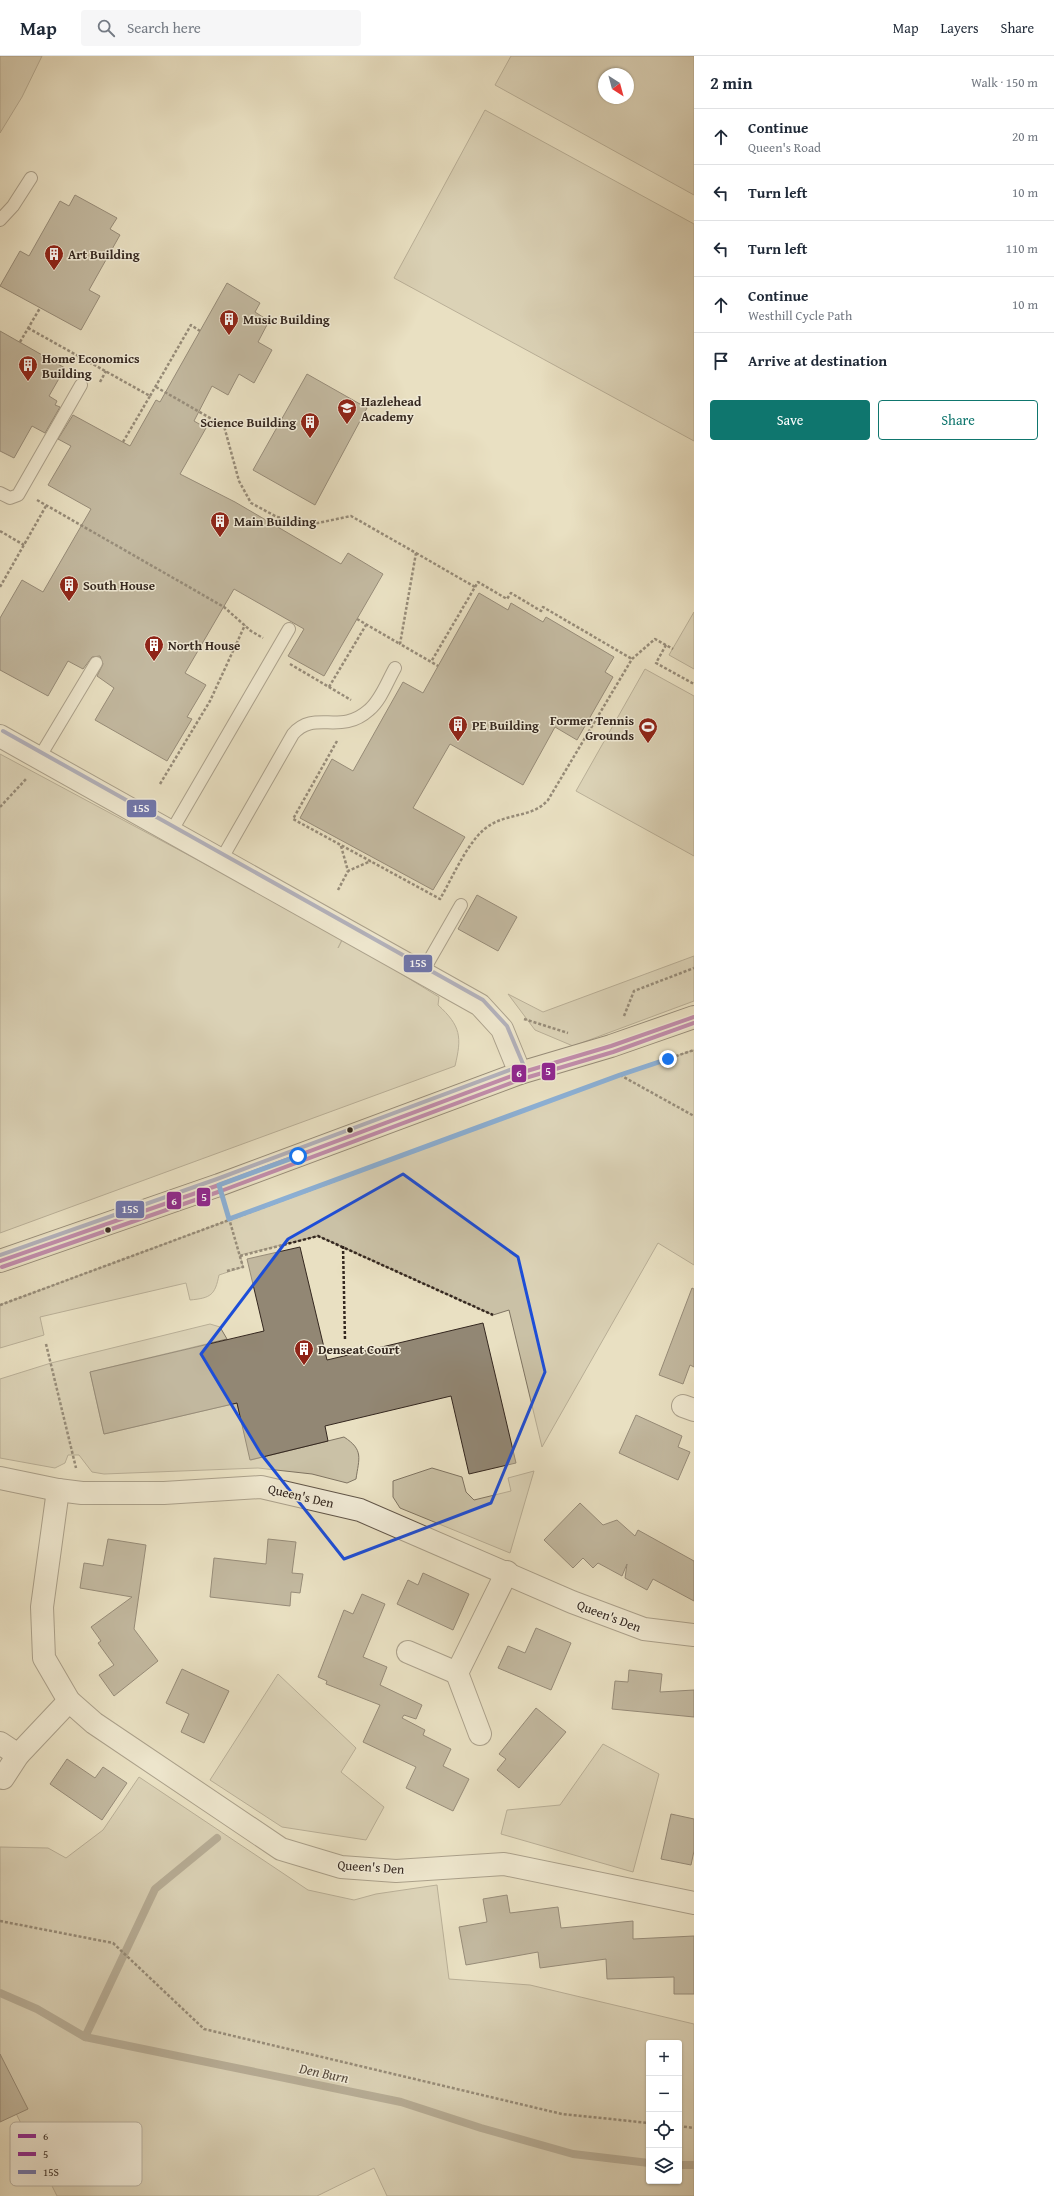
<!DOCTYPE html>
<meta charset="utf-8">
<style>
:root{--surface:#fff;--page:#f6f6f7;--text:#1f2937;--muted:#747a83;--line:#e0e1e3;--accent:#0f766e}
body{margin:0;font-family:"Gentium Book Plus",serif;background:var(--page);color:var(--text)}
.controls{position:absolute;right:12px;bottom:12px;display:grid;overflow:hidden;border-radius:4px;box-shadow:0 1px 3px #0004}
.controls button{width:36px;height:36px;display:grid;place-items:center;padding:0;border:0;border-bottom:1px solid var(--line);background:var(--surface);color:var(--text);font:20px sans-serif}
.compass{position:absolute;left:598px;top:12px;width:36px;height:36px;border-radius:50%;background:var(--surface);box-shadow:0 1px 3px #0004;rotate:144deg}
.stop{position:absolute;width:12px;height:12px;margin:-9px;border:3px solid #1a73e8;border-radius:50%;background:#fff}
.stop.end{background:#1a73e8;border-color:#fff;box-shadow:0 1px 4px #0008}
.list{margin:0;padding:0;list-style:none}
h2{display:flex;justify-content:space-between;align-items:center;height:52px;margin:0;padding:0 16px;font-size:17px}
h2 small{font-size:13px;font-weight:400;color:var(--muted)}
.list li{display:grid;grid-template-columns:26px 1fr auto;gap:12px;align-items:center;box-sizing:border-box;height:56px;padding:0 16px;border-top:1px solid var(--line)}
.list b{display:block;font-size:15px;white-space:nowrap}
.list p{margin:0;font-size:13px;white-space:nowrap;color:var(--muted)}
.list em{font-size:13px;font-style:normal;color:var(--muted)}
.actions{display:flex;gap:8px;padding:12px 16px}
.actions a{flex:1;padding:9px 0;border:1px solid var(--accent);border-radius:4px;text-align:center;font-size:14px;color:var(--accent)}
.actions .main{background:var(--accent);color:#fff}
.icon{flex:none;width:22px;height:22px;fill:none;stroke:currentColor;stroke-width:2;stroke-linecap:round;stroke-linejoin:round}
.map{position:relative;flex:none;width:694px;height:2140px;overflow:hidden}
header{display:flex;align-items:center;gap:24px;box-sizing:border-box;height:56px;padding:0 20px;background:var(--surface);border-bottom:1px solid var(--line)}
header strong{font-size:19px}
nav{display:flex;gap:22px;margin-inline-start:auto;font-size:14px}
.search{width:280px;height:36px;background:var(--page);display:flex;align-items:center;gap:10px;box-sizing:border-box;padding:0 14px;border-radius:4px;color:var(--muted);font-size:15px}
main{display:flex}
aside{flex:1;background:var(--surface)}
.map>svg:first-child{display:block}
</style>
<header>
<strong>Map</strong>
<div class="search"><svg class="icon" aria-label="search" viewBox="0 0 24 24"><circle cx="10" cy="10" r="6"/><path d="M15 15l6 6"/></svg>Search here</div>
<nav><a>Map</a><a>Layers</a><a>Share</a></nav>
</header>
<main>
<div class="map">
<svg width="694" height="2140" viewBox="0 0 694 2140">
<rect width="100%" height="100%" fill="#e9e0c2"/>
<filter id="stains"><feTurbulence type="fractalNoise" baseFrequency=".005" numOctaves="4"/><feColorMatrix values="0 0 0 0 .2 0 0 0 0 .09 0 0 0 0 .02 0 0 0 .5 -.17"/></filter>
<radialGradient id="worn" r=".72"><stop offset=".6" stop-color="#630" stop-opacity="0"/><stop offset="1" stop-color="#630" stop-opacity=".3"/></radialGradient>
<g fill="#cac1a6" stroke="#7f7462" fill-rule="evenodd">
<polygon points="0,0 42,0 22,41 0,77"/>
<path d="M 511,0 L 694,0 L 694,139 L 495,29 ZM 604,18 L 628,18 L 628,42 L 604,42 Z"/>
<polygon points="485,54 694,168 694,385 394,222"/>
<polygon points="694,556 694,613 669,599"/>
<polygon points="645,613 694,640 694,800 576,735"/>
<path d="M 0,698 L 343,882 L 338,892 L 343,882 L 439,941 L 438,949 C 461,970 462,981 455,1010 L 0,1177 Z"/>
<polygon points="694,900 694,945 573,990 535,974 508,938 543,956"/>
<path d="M 694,994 L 694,1209 L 658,1187 L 542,1391 L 509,1254 L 493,1259 L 318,1180 L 240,1199 L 243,1211 L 219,1219 C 215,1239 211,1242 190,1244 L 186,1227 L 40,1261 L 44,1279 L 0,1292 L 0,1249 L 620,1019 Z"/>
<path d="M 210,1268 L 220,1271 L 227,1283 L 90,1316 L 104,1378 L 237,1347 L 251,1404 L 344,1381 C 364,1394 359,1402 356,1423 L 347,1427 L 312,1418 L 258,1412 L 104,1418 L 92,1416 L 79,1399 L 68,1399 L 65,1407 L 55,1412 L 0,1402 L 0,1323 L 51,1307 Z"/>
<polygon points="432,1412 462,1421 466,1436 474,1444 511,1435 508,1422 534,1415 510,1497 400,1452 393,1441 393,1425"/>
<polygon points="278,1618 356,1692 341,1716 384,1751 366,1784 282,1771 210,1724"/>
<polygon points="603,1688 659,1718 633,1816 501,1778 507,1754 560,1749"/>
<path d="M 139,1721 L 308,1834 L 354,1844 L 376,1838 L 437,1829 L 449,1923 L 530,1929 L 694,1968 L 694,2140 L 387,2140 L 374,2112 L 317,2140 L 57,2140 L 0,2025 L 0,1791 L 48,1792 L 66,1802 L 103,1774 ZM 649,1987 L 679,1987 L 679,2125 L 649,2125 Z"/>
</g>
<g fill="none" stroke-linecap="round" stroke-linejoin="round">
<g stroke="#7b7060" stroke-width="8">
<polyline points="0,1937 37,1953 85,1981 401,2046 481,2072 573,2098 649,2107"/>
<polyline points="85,1981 155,1833 217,1782"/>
<polyline points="679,2109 694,2109"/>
</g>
</g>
<g fill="#928774" stroke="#34271f">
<polygon points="75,139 117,162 110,173 120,179 89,234 100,240 81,274 0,230 20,195 29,200 60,145 69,150"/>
<polygon points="227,227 260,247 255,256 269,265 258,286 272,294 254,327 239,318 228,339 212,330 194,365 206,372 180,418 235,446 341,508 348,497 383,518 324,620 288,600 304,573 234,533 185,617 206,629 187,661 192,663 167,705 95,664 114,632 97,620 103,608 100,600 92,601 83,613 68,605 48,640 0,614 0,562 22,524 43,536 91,453 48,429 71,390 58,383 73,359 130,390 156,344 160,346"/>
<polygon points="0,275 65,312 49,340 57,345 55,349 60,351 45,377 32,370 14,402 0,395"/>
<polygon points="307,318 367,352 315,449 253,414"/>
<polygon points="479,537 508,554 511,547 543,566 546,561 614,601 605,616 613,621 577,684 555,671 523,729 450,688 413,752 465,781 433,834 300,762 332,703 353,715 403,626 423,637"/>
<polygon points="477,839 517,861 498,895 458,873"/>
<polygon points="300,1191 327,1304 483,1267 516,1407 469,1418 451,1340 325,1370 328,1385 250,1404 237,1347 104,1378 90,1316 264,1275 247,1203"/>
<polygon points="692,1232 694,1233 694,1311 690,1309 683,1328 659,1319"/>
<polygon points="636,1359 682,1380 678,1391 690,1396 678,1424 619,1397"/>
<polygon points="580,1447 603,1469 617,1464 635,1480 638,1474 694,1505 694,1545 653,1523 647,1534 625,1522 627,1508 622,1520 598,1507 593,1512 583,1502 573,1512 544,1484"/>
<polygon points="108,1483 146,1489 134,1573 158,1605 114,1640 99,1619 114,1609 98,1587 101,1585 91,1571 132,1541 80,1532 84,1507 103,1510"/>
<polygon points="268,1483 296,1486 292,1517 303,1518 300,1537 291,1536 290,1550 210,1541 214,1502 266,1508"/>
<polygon points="423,1517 469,1538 453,1574 397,1548 408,1524 418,1529"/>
<polygon points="362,1538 385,1548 363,1601 387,1611 380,1629 422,1649 416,1663 404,1659 402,1662 425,1674 423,1679 451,1693 443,1710 469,1723 453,1755 406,1732 416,1711 363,1686 380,1649 326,1628 327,1625 318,1621 344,1554 353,1558"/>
<polygon points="536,1572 571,1587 551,1634 498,1612 508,1590 525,1597"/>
<polygon points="182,1613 229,1635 204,1687 181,1676 189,1658 166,1647"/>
<polygon points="629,1614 662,1618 660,1636 694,1634 694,1661 612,1653 615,1625 628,1626"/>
<polygon points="536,1652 566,1676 519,1732 497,1714 506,1703 499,1698"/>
<polygon points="67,1703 95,1722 103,1711 127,1727 102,1764 50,1728"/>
<polygon points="671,1758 694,1763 694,1795 691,1809 661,1803"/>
<polygon points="507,1839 510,1857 558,1851 561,1872 633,1865 633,1883 694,1880 694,1938 674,1938 674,1921 607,1923 606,1903 540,1912 538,1896 466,1909 459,1871 487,1866 483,1843"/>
<polygon points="0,1998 28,2053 0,2066"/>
</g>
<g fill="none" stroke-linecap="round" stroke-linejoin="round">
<defs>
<g id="service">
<polyline points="0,164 13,150 31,122"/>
<polyline points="0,437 10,442 18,439 81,329"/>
<polyline points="39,702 96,607"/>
<polyline points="171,776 289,573"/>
<path d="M 221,804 L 293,678 C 315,653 340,680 369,654 C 381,644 387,626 395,612"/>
<polyline points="422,917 461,849"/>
</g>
<g id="minor">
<polyline points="0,680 480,949 502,973 520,1017"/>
<polyline points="683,1350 694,1354"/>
<polyline points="0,1422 58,1434 82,1437 164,1437 261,1431 360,1454 572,1546 644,1573 694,1579"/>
<polyline points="58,1434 42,1551 44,1602 69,1645 94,1667 281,1793 341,1811 396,1815 504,1808 694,1847"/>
<polyline points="408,1596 457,1617"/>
<polyline points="480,1678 457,1617 507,1516"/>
<polyline points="0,1687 18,1699"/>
<polyline points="3,1722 18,1699 69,1645"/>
</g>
<polyline id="primary" points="0,1205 219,1129 520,1017 611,990 694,961"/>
</defs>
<use href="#service" stroke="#615548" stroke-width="14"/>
<use href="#minor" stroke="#615548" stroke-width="24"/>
<use href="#primary" stroke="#34271f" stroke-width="24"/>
<g stroke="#34271f" stroke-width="2.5" stroke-dasharray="3 2" stroke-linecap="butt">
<polyline points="28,272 150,340 123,386"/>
<polyline points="20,286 40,252"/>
<polyline points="100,326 106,315"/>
<polyline points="156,331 224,370 239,425 251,447 277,461 313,468 351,460 416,497 400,588 438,610"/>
<polyline points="150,340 191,269 200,275"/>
<polyline points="37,444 224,551 251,575 263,582"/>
<polyline points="0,475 24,489"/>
<polyline points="416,497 475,531 431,606"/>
<polyline points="0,531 46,450"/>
<polyline points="475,531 478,526 507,543 511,537 541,555 543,551 632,603"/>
<polyline points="357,563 400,588"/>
<polyline points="666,589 656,607 694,628"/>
<polyline points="290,608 351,644"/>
<polyline points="329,631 366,569"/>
<path d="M 337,685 L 293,763 L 440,843 C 453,821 470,779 492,768 C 511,757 533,761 548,744 L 632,603 L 655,583 L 673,593"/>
<polyline points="160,728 210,645 245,569"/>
<polyline points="0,751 27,722"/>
<polyline points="341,790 348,815 371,805"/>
<polyline points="338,834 348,815"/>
<polyline points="624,960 634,935 694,912"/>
<polyline points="524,963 568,977"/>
<polyline points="620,1019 694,1060"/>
<polyline points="226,1152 243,1211 227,1215"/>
<polyline points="343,1190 345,1284"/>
<polyline points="240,1200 318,1180 493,1259"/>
<polyline points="0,1249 620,1019 694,994"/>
<polyline points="46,1288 76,1412"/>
<polyline points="0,1865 113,1887 204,1973 562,2058 649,2067"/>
<polyline points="679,2070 694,2072"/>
</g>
<use href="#service" stroke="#f1ebd7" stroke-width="12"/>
<use href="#minor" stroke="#f1ebd7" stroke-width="22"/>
<use href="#primary" stroke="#e9e0c2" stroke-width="22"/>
<defs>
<polyline id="bus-1" points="0,1205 219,1129 520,1017 611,990 694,961"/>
<polyline id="bus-2" points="2,1211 221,1135 522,1023 613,996 694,967"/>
<g id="bus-3">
<polyline points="3,675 483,944 507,970 526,1015"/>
<polyline points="0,1199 217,1123 518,1011"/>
</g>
</defs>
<use href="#bus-1" stroke="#f1ebd7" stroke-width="7"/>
<use href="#bus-2" stroke="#f1ebd7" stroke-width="7"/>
<use href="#bus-3" stroke="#f1ebd7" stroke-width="7"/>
<use href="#bus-1" stroke="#90288f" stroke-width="4"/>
<use href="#bus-2" stroke="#90288f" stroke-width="4"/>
<use href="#bus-3" stroke="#7077ad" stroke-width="4"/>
</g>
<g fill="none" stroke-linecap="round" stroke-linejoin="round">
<polyline stroke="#1a73e8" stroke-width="5" points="298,1100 219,1129 229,1163 620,1019 668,1003"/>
</g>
<path d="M0 0H694V2140H0ZM 403,1118 L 518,1201 L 545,1316 L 491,1447 L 344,1503 L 261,1398 L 201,1298 L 288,1183 Z" fill="#e9e0c2" fill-opacity=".55" fill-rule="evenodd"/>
<path fill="none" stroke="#1d4ed8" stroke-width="3" stroke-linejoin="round" d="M 403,1118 L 518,1201 L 545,1316 L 491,1447 L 344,1503 L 261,1398 L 201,1298 L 288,1183 Z"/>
<defs>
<symbol id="building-pin" viewBox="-11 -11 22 30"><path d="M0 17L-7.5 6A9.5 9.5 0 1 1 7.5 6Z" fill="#8f2418" stroke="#f1ebd7"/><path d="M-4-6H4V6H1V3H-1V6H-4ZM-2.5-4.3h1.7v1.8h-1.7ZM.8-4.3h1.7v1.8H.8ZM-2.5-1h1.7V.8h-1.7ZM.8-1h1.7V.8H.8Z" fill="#fff"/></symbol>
<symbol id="school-pin" viewBox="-11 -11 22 30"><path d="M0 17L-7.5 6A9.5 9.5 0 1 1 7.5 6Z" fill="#8f2418" stroke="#f1ebd7"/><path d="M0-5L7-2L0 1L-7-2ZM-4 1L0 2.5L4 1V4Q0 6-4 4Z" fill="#fff"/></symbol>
<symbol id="stadium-pin" viewBox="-11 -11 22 30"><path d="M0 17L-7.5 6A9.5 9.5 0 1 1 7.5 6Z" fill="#8f2418" stroke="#f1ebd7"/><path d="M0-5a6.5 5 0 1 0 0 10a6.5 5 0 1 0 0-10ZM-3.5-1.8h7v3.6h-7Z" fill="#fff"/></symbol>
</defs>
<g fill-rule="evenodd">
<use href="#building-pin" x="43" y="187" width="22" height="30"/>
<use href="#building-pin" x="218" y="252" width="22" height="30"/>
<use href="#building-pin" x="17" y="298" width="22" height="30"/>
<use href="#school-pin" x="336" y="341" width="22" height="30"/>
<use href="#building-pin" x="299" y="355" width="22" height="30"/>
<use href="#building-pin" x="209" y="454" width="22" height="30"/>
<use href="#building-pin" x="58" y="518" width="22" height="30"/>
<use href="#building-pin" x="143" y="578" width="22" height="30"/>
<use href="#building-pin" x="447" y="658" width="22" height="30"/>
<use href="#stadium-pin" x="637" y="660" width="22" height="30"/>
<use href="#building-pin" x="293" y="1282" width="22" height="30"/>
</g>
<g fill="#34271f" stroke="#f1ebd7" stroke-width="1.5">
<circle cx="350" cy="1074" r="3.5"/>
<circle cx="108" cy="1174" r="3.5"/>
</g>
<g text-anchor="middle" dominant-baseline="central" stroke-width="3" stroke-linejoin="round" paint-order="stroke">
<g font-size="13" font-weight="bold" fill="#34271f" stroke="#f1ebd7" text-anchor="start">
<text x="68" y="198">Art Building</text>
<text x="243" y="263">Music Building</text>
<text x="42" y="302">Home Economics<tspan x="42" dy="15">Building</tspan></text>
<text x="361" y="345">Hazlehead<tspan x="361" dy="15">Academy</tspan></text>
<text x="296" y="366" text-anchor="end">Science Building</text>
<text x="234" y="465">Main Building</text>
<text x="83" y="529">South House</text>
<text x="168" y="589">North House</text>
<text x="634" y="664" text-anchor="end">Former Tennis<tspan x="634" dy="15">Grounds</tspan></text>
<text x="472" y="669">PE Building</text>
<text x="318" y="1293">Denseat Court</text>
</g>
<g font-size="13" fill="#34271f" stroke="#f1ebd7">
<text transform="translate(301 1440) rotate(13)">Queen's Den</text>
<text transform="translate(609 1560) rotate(21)">Queen's Den</text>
<text transform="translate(371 1811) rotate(4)">Queen's Den</text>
</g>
<g font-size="14" font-style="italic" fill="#584c3f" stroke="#f1ebd7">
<text transform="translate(324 2017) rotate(12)">Den Burn</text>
</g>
</g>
<rect x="10" y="2066" width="132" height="64" rx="6" fill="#f1ebd7" stroke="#b8b0a0" stroke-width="1"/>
<rect x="18" y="2078" width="18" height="4" fill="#90288f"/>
<rect x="18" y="2096" width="18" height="4" fill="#90288f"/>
<rect x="18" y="2114" width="18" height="4" fill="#7077ad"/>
<g font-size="11" fill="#34271f">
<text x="43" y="2084">6</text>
<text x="43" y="2102">5</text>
<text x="43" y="2120">15S</text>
</g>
<g stroke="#f1ebd7" stroke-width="1.5">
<rect x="126" y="743" width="31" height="19" rx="4" fill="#7077ad"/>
<rect x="403" y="898" width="30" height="19" rx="4" fill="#7077ad"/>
<rect x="541" y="1006" width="15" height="19" rx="4" fill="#90288f"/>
<rect x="511" y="1008" width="16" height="19" rx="4" fill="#90288f"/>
<rect x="196" y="1131" width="15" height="20" rx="4" fill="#90288f"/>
<rect x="166" y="1135" width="16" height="19" rx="4" fill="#90288f"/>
<rect x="115" y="1144" width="30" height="19" rx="4" fill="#7077ad"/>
</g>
<g font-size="11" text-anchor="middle" font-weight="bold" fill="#fff">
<text x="141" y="756">15S</text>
<text x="418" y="911">15S</text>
<text x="548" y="1019">5</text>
<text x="519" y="1021">6</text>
<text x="204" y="1145">5</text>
<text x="174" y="1149">6</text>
<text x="130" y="1157">15S</text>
</g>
<rect width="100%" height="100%" filter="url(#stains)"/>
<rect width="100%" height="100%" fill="url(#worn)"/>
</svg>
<div class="controls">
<button>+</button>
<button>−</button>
<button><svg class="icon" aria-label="locate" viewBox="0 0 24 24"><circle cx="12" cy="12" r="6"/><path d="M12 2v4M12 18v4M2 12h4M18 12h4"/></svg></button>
<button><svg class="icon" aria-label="layers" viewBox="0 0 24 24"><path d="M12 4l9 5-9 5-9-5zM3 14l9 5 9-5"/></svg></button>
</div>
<svg class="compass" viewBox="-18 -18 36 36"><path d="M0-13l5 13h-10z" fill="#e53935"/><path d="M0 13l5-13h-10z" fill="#747a83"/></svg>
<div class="stop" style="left:298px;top:1100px"></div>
<div class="stop end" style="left:668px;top:1003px"></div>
</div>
<aside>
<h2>2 min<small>Walk · 150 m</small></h2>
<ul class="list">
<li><svg class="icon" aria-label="ahead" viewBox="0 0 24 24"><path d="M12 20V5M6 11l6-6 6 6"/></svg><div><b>Continue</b><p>Queen's Road</p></div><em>20 m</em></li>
<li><svg class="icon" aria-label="left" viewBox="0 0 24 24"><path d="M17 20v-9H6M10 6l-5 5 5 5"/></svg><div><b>Turn left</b></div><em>10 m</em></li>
<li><svg class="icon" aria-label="left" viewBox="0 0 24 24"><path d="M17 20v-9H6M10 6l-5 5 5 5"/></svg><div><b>Turn left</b></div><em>110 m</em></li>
<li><svg class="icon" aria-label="ahead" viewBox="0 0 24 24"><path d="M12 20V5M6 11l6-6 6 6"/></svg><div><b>Continue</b><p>Westhill Cycle Path</p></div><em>10 m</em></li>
<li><svg class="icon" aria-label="arrive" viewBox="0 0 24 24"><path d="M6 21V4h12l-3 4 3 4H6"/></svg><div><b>Arrive at destination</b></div></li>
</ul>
<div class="actions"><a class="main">Save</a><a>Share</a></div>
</aside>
</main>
